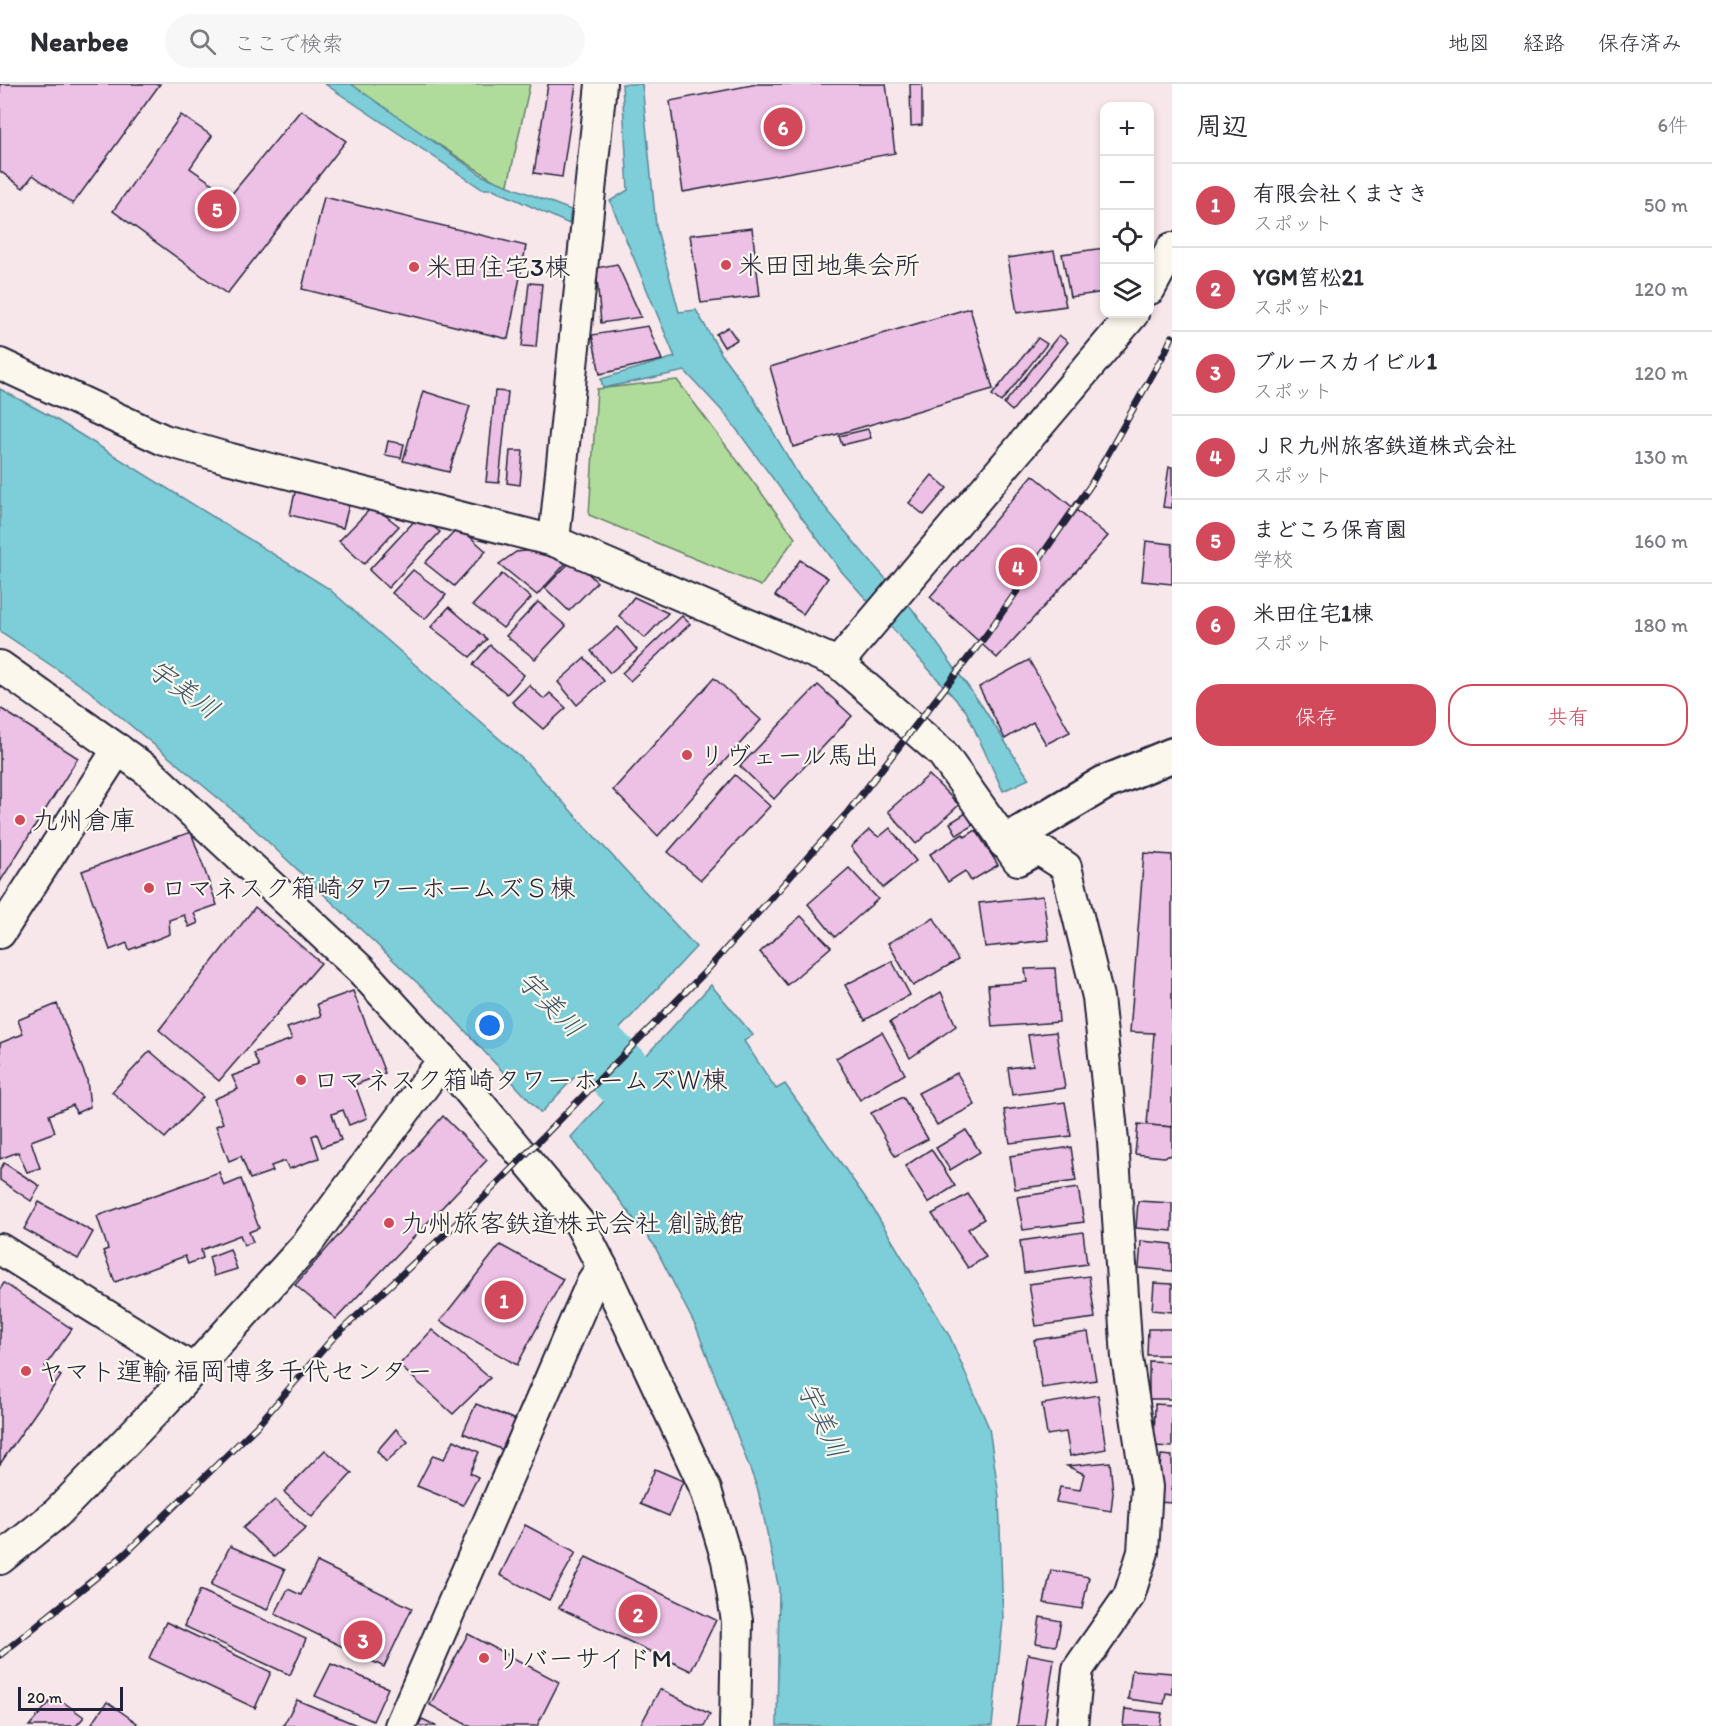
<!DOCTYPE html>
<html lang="ja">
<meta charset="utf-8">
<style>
:root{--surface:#fff;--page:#f7f7f7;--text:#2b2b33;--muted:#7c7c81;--line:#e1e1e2;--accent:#d1495b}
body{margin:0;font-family:Itim,"Klee One",sans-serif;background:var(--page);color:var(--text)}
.controls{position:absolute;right:18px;top:18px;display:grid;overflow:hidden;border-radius:12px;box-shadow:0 3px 9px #0003}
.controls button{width:54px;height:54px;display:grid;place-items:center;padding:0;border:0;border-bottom:2px solid var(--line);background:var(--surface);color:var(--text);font:30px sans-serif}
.scale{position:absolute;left:18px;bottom:15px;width:105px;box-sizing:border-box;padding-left:6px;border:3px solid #22223b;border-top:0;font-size:16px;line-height:21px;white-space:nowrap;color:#22223b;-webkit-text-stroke:4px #fbf7ec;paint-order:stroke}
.you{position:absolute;left:490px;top:942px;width:21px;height:21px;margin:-15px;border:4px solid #fff;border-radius:50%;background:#1a73e8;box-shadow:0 0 0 9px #1a73e833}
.badge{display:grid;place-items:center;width:39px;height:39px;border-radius:50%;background:var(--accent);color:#fff;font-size:20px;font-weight:700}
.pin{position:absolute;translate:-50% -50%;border:3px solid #fff;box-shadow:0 2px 6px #0006}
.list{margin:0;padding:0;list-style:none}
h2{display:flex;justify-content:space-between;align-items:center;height:78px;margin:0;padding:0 24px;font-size:26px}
h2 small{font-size:20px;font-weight:400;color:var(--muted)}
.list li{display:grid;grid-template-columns:39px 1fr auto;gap:18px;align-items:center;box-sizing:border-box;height:84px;padding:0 24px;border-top:2px solid var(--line)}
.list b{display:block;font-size:22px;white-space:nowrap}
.list p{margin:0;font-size:20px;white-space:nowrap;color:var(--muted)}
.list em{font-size:20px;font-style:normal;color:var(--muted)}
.actions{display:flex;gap:12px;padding:18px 24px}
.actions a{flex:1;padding:14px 0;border:2px solid var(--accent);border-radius:24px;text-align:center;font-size:21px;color:var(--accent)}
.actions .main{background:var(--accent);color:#fff}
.icon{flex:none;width:33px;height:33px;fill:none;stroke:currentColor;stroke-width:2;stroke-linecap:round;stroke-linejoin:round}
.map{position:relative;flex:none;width:1172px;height:1642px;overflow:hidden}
header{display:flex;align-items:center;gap:36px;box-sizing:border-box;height:84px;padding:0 30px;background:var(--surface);border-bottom:2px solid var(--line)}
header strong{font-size:28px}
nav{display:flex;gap:33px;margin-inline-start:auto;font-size:21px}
.search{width:420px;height:54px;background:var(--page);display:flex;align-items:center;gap:15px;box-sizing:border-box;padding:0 21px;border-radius:33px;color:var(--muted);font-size:22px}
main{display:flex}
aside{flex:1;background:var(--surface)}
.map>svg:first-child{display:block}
</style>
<header>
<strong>Nearbee</strong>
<div class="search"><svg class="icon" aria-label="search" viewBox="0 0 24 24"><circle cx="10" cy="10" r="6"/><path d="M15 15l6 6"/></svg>ここで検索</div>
<nav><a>地図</a><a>経路</a><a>保存済み</a></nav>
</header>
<main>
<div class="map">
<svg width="1172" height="1642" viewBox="0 0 1172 1642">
<rect width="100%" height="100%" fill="#f7e6ea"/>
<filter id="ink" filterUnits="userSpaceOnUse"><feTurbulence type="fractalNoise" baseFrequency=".0167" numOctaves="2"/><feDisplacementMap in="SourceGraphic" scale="12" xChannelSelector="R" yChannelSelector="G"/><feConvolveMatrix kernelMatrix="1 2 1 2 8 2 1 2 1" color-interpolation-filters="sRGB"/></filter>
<g filter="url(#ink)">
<g fill="#afdc9a" stroke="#687f6a" stroke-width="1.5">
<polygon points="345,0 530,0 507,105"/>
<polygon points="677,296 795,454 761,502 589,431 597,305"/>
</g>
<g fill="#7dced8" stroke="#598999" stroke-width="1.5">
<polygon points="325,0 351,0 483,92 571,126 569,140 493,105 482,105"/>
<polygon points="622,0 642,0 656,142 679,228 696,226 722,271 752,312 799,392 864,470 913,526 982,622 1029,695 1003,707 966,627 842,488 726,331 685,287 603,304 601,295 675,273 610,117 628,106"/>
<polygon points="0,305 52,333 328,504 527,679 696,863 541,1029 444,924 247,738 88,606 0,547"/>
<polygon points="711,901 753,951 744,957 776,1005 785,1000 872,1123 950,1253 989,1344 999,1412 1003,1536 992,1642 777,1642 779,1505 758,1406 697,1245 654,1161 571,1053"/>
</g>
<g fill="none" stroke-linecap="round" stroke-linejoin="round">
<polyline stroke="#7dced8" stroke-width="63" points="537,905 686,1056"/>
</g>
<g fill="#edc0e5" stroke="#22223b" stroke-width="1.5">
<polygon points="0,0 160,0 73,120 33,91 23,104 0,87"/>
<polygon points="548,0 576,0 562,93 534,89"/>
<polygon points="757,0 886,0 895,69 683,108 670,17"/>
<polygon points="910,0 922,0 922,41 911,42"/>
<polygon points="301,26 346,57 227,210 113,127 181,31 212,52 190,84 230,112"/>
<polygon points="324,113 526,162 508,255 302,205"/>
<polygon points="752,144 760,212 701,219 690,151"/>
<polygon points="1104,164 1104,208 1070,213 1062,170"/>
<polygon points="1054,167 1066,222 1017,229 1008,174"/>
<polygon points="617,180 641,233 601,239 596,184"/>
<polygon points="529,199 542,200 536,263 522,262"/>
<polygon points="970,224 993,305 793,363 770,283"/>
<polygon points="648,242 662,276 600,290 592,251"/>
<polygon points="728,243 737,256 724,263 716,250"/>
<polygon points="1059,251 1068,258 1012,327 1004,320"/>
<polygon points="1038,254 1047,260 1001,318 992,311"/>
<polygon points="423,307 470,322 449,388 403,377"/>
<polygon points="495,307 508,308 499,399 486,398"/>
<polygon points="868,345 871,354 842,361 839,352"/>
<polygon points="388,357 404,360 401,374 385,371"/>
<polygon points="510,367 523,367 520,401 507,399"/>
<polygon points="1169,383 1172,383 1172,424 1163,423"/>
<polygon points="932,391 947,404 924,431 909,419"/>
<polygon points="1033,391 1108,452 997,574 930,513"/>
<polygon points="296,404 350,417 343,444 290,431"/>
<polygon points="373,422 399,442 364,480 339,457"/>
<polygon points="419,432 440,448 388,504 369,486"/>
<polygon points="459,443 486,467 454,502 425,479"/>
<polygon points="1146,457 1172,460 1172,500 1142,497"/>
<polygon points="543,465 568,477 537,511 499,480 516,468"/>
<polygon points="573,475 597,498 569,527 545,504"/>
<polygon points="800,476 828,494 803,530 775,512"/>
<polygon points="413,486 446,511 425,535 392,509"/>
<polygon points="502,490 531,514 503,544 473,521"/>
<polygon points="634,513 668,529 645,554 619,532"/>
<polygon points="538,518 566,542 535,575 506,552"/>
<polygon points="449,523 487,555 470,573 431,543"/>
<polygon points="682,532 690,540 630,597 622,589"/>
<polygon points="618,543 637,566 610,589 591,567"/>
<polygon points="490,561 524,591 507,610 473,581"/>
<polygon points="585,574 604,597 577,621 558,598"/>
<polygon points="1029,576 1070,648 1046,660 1033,638 1005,655 979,603"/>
<polygon points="714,594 761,636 658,752 613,706"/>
<polygon points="529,601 544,615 550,609 566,624 543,645 512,618"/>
<polygon points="818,601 852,632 774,715 740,682"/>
<polygon points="0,624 78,674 0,798"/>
<polygon points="735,691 770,722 701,796 668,768"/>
<polygon points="929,691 959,721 916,760 888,727"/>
<polygon points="966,729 973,741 957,751 950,739"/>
<polygon points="890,744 916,777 883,804 851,763 869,746 879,753"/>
<polygon points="976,746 998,781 971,797 965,787 948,798 930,770 963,750 965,753"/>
<polygon points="191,748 217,821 194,829 198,839 189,843 184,831 169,836 170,850 129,866 127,859 110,866 82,787"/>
<polygon points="1144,769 1172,771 1172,1043 1147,1041 1154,949 1130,948"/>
<polygon points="849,784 878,815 835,853 808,820"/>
<polygon points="1043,812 1049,856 985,863 979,819"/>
<polygon points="255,823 321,879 219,997 159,946"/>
<polygon points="801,832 831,863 787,901 760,868"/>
<polygon points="934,834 958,876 913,902 888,859"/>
<polygon points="892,877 910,911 865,936 845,901"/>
<polygon points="1055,884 1059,938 992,943 988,901 1027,898 1025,885"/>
<polygon points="353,907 385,989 355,1001 367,1034 349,1041 343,1026 332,1030 341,1056 322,1063 317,1050 312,1052 319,1074 289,1085 285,1077 271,1082 273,1087 250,1095 241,1072 229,1077 216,1042 223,1039 214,1015 238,1005 232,992 259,982 253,969 292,955 287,944 321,932 317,920"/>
<polygon points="941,908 956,942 910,974 890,938"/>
<polygon points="57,920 87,996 90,1023 76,1029 73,1021 49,1031 55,1048 31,1057 40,1084 27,1088 18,1068 0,1075 0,981 2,980 0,974 0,959 23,950 18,936"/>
<polygon points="882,948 905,990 860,1016 836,974"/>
<polygon points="1056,948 1065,1004 1012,1011 1008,984 1033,981 1028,951"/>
<polygon points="150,967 203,1013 165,1054 112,1008"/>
<polygon points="957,989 975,1021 937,1041 918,1009"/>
<polygon points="903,1013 928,1055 895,1072 871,1029"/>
<polygon points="1065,1018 1071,1052 1010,1059 1004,1026"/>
<polygon points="443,1032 487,1076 336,1235 295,1201"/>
<polygon points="1138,1040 1172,1043 1172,1071 1164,1073 1135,1070"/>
<polygon points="966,1046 980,1068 950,1086 936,1064"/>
<polygon points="1071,1063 1076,1097 1015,1105 1010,1072"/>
<polygon points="931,1065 955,1102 928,1119 905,1082"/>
<polygon points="4,1079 40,1102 31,1117 0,1096 0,1085"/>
<polygon points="219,1088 224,1102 241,1095 259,1144 249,1148 253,1158 244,1161 240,1151 201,1166 203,1174 188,1180 185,1172 115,1198 103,1167 108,1165 97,1132"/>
<polygon points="1078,1104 1084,1138 1023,1146 1017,1113"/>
<polygon points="968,1110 984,1135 968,1145 986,1173 968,1184 932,1130"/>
<polygon points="1138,1117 1172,1119 1172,1147 1136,1144"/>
<polygon points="39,1118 93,1148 78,1175 24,1145"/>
<polygon points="1083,1148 1087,1180 1024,1189 1020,1157"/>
<polygon points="1141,1157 1172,1160 1172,1187 1139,1184"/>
<polygon points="500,1161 563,1195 517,1281 440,1237"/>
<polygon points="230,1165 237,1185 214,1192 209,1173"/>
<polygon points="1089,1192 1095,1234 1036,1242 1029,1200"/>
<polygon points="4,1199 72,1245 45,1282 61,1292 0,1380 0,1205"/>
<polygon points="1154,1199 1172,1200 1172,1228 1152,1226"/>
<polygon points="1148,1245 1172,1245 1172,1271 1147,1271"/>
<polygon points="432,1246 490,1294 453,1330 399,1281"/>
<polygon points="1088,1248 1096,1296 1042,1304 1034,1256"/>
<polygon points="1149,1277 1172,1278 1172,1315 1149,1315"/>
<polygon points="1098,1311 1106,1365 1070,1372 1066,1348 1047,1351 1042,1320"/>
<polygon points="476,1320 516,1336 503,1366 463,1349"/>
<polygon points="1155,1320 1172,1321 1172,1363 1154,1362"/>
<polygon points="396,1345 408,1358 386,1378 377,1367"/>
<polygon points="454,1356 479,1368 470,1389 478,1393 463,1421 417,1402 433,1371 444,1375"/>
<polygon points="325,1366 352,1389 312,1433 284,1408"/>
<polygon points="1161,1371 1172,1372 1172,1419 1158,1418"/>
<polygon points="1110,1378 1113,1409 1111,1427 1056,1418 1060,1403 1080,1406 1084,1390 1067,1382"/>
<polygon points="655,1385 683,1397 669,1432 640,1420"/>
<polygon points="275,1416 306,1444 274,1473 243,1444"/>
<polygon points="525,1441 576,1468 549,1516 500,1491"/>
<polygon points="230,1462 285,1486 267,1526 211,1501"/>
<polygon points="586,1473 716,1536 691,1587 559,1524"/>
<polygon points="317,1478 412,1524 384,1583 275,1530 288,1505 301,1511"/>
<polygon points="1051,1486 1089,1493 1082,1525 1044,1519"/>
<polygon points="200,1506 306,1555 290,1591 184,1542"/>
<polygon points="1040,1533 1061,1537 1056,1562 1036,1559"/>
<polygon points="166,1538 271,1588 255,1624 149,1574"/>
<polygon points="468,1550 559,1598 537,1642 469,1642 430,1621"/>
<polygon points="1028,1570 1054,1575 1044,1642 1017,1642"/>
<polygon points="331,1580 388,1604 373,1637 315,1612"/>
<polygon points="1132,1586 1172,1589 1172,1610 1166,1609 1164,1620 1128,1615"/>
<polygon points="660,1605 710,1630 704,1642 640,1642"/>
<polygon points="55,1612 84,1633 76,1642 29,1642"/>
<polygon points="297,1616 359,1642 283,1642"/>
<polygon points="107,1618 137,1639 135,1642 90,1642"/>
<polygon points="1125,1625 1162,1629 1160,1642 1123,1642"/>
<polygon points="422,1635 437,1642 418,1642"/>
</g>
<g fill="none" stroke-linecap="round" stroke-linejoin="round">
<defs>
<g id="minor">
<polyline points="1150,205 1172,164"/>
<polyline points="0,280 164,356 227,374 554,457 838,579 942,669 1018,776 1038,765 1066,783 1098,913 1113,1057 1127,1274 1147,1403 1143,1468 1129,1512 1078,1585 1072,1642"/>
<polyline points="554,457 601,0"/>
<polyline points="838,579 1133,230"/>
<polyline points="0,582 147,686 361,886 443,976 307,1160 166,1316 57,1429 0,1475"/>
<polyline points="0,849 118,665"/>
<polyline points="443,976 580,1140 602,1183 706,1406 727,1476 737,1537 735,1642"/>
<polyline points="0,1165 194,1286"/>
<polyline points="400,1642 592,1198 602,1183"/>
</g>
<polyline id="tertiary" points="1005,758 1104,699 1172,671"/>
</defs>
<use href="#minor" stroke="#22223b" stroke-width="34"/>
<use href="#tertiary" stroke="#22223b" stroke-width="38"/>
<use href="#minor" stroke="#fbf7ec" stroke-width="30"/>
<use href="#tertiary" stroke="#fbf7ec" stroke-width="33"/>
<defs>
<polyline id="rail" points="0,1571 125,1470 257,1342 332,1255 472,1125 708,885 848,728 987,550 1090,402 1165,268 1172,253"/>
</defs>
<use href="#rail" stroke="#22223b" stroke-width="7"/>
<use href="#rail" stroke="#fbf7ec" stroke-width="4.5" stroke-dasharray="14" stroke-linecap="butt"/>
</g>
</g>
<g fill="#d1495b" stroke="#fbf7ec" stroke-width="2">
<circle cx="726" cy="181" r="6"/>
<circle cx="414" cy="183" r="6"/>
<circle cx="687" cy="671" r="6"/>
<circle cx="20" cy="736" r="6"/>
<circle cx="149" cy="804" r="6"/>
<circle cx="301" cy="996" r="6"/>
<circle cx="389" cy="1139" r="6"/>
<circle cx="26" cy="1287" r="6"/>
<circle cx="484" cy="1574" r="6"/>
</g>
<g text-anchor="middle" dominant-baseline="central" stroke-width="4.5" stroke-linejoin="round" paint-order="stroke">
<g font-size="26" fill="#22223b" stroke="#fbf7ec" text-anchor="start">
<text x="738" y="181">米田団地集会所</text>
<text x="426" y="183">米田住宅3棟</text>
<text x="699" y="671">リヴェール馬出</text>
<text x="32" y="736">九州倉庫</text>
<text x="161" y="804">ロマネスク箱崎タワーホームズＳ棟</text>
<text x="313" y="996">ロマネスク箱崎タワーホームズＷ棟</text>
<text x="401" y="1139">九州旅客鉄道株式会社 創誠館</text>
<text x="38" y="1287">ヤマト運輸 福岡博多千代センター</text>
<text x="496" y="1574">リバーサイドM</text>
</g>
<g font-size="27" font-style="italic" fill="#3d566a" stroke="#fbf7ec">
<text transform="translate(184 605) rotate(36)">宇美川</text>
<text transform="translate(551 920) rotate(45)">宇美川</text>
<text transform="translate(823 1336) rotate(65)">宇美川</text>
</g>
</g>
</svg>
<div class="controls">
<button>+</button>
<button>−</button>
<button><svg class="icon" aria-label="locate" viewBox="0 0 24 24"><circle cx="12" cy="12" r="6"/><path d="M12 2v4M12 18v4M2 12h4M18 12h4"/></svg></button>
<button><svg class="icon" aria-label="layers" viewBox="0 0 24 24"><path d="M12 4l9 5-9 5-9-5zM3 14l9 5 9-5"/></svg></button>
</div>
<div class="scale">20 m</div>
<div class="you"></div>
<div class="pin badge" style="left:504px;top:1216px">1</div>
<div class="pin badge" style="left:638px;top:1530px">2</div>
<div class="pin badge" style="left:363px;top:1556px">3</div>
<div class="pin badge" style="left:1018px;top:483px">4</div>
<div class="pin badge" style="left:217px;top:125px">5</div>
<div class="pin badge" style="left:783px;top:43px">6</div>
</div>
<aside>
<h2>周辺<small>6件</small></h2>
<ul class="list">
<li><span class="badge">1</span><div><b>有限会社くまさき</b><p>スポット</p></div><em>50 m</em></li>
<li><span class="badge">2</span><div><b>YGM筥松21</b><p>スポット</p></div><em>120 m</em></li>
<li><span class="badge">3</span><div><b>ブルースカイビル1</b><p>スポット</p></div><em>120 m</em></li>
<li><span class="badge">4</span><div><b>ＪＲ九州旅客鉄道株式会社</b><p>スポット</p></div><em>130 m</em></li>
<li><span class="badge">5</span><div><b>まどころ保育園</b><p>学校</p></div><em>160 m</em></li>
<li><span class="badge">6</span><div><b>米田住宅1棟</b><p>スポット</p></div><em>180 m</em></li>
</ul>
<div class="actions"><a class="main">保存</a><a>共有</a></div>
</aside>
</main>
